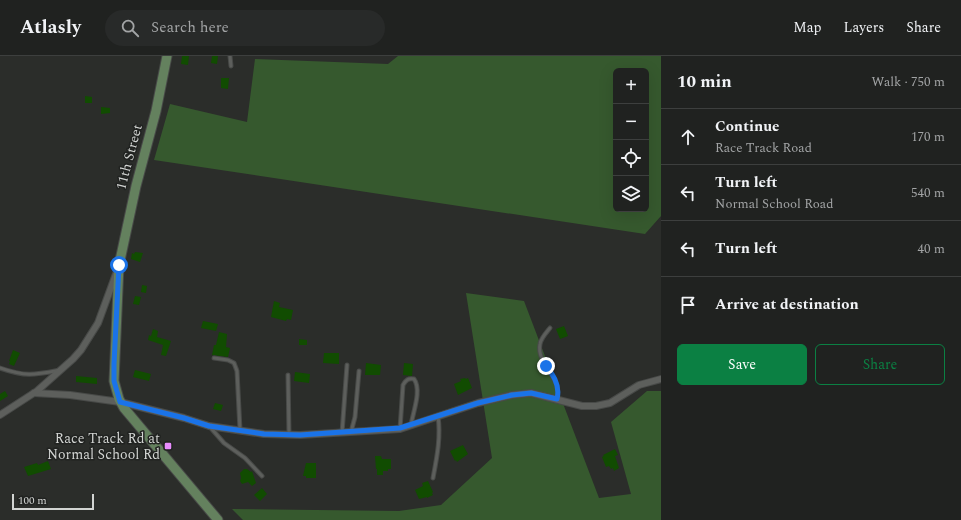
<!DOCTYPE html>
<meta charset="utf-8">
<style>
:root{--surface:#202220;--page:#282a29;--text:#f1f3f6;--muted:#a2a4a5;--line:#3d3f3e;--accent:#0b8043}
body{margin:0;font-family:Spectral,serif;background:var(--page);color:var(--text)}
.controls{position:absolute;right:12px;top:12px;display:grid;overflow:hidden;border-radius:6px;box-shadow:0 4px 16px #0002}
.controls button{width:36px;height:36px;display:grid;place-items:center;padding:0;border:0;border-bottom:1px solid var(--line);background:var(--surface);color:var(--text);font:20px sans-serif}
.scale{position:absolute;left:12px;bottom:10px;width:82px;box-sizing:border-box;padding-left:4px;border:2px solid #d2d4d2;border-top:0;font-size:11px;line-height:14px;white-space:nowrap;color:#d2d4d2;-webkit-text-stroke:3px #212321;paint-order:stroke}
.stop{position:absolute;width:12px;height:12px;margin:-9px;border:3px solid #1a73e8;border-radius:50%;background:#fff}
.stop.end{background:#1a73e8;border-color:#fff;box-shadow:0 1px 4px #0008}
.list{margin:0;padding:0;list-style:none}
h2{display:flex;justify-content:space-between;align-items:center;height:52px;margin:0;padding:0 16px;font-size:17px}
h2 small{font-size:13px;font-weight:400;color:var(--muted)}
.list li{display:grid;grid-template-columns:26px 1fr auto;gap:12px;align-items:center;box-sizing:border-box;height:56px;padding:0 16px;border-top:1px solid var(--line)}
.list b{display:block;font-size:15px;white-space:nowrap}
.list p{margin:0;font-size:13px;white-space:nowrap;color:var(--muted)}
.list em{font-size:13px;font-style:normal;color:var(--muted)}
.actions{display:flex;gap:8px;padding:12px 16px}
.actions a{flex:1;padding:9px 0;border:1px solid var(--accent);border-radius:6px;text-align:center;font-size:14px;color:var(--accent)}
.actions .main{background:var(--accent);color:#fff}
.icon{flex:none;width:22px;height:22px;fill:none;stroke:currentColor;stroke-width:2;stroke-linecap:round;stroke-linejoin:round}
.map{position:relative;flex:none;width:661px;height:464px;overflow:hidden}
header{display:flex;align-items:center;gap:24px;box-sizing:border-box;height:56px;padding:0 20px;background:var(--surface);border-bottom:1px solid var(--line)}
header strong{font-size:19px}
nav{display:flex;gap:22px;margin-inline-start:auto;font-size:14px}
.search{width:280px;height:36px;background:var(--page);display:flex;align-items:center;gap:10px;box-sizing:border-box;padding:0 14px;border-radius:22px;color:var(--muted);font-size:15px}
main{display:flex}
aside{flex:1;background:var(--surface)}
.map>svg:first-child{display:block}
</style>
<header>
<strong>Atlasly</strong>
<div class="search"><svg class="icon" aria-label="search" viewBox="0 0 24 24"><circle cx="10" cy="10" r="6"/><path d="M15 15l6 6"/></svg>Search here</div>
<nav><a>Map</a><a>Layers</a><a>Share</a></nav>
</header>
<main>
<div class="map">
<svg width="661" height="464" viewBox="0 0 661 464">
<rect width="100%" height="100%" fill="#2b2d2a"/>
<g fill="#36592e" fill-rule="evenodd">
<path d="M 398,0 L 661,0 L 661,160 L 645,178 L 154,104 L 170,48 L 247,66 L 255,3 L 388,8 ZM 616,15 L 646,15 L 646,153 L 616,153 Z"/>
<polygon points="466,237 524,245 599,442 631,438 611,366 647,335 661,335 661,464 243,464 232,453 399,455 441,449 492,402"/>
</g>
<g fill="#114c01">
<polygon points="182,0 189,0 188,9 181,8"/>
<polygon points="212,0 218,0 217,8 211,7"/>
<polygon points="221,22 229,22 228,33 221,32"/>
<polygon points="85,40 92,41 92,47 85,47"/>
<polygon points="101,51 110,52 110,57 101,58"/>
<polygon points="135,196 143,197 140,206 131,203 132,197 134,198"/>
<polygon points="142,229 147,230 146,237 141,236"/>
<polygon points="135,240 141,241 139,249 133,248"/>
<polygon points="274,245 280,247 279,251 293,254 291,264 287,263 286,265 271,261"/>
<polygon points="203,265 218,268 216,275 201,272"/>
<polygon points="564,270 568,280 560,283 556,273"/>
<polygon points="153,273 158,275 157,281 171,285 166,300 161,299 163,289 148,284 149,279 151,280"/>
<polygon points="219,276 227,278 226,291 230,292 228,301 212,299 214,289 216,289"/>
<polygon points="299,283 307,284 307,289 299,289"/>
<polygon points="13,294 20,297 14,310 9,308 10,305 9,305"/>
<polygon points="324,297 339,297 339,308 323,307"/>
<polygon points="366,307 381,309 380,319 365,319"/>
<polygon points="404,307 413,308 412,320 403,319"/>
<polygon points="135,314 151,318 149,325 133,321"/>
<polygon points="295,316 310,318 309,327 294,325"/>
<polygon points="76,320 97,322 97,328 76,326"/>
<polygon points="465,322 466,323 468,322 472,332 458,339 454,328 459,326 461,325 460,323"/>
<polygon points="5,335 8,340 0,345 0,338"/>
<polygon points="215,347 223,349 221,355 213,353"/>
<polygon points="463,389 468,398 457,406 456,404 455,405 450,395"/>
<polygon points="615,393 618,399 615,400 619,412 614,415 613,412 611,413 609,410 606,411 602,401 604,400 603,399"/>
<polygon points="375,400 381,400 382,403 391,403 391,413 388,413 388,415 383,415 383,419 377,419 377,413 376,413"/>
<polygon points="48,405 51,413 28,420 24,411 37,407 38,409"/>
<polygon points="306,407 316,407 316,422 306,422 306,420 303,420"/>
<polygon points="244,413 247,413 251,416 252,415 256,427 252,430 248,426 242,428 240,425 241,422 240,417"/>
<polygon points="428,425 433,436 432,437 433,439 427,442 427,441 419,443 415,434 423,430 422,427"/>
<polygon points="262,432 267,438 260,445 254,439"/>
</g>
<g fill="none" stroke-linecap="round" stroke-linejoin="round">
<defs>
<g id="service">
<polyline points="230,0 231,10"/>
<path d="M 550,272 C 546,277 541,282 540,288 C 536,309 563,321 557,343"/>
<polyline points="214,302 228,304 234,307 237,315 240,374"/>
<path d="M 0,312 C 26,321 34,319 60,314"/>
<polyline points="288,319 289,378"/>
<polyline points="210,371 224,387 245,402 262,420"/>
<path d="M 400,373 L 403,329 C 406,324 408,322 414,323 C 422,334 413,356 411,369"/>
<polyline points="351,376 355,361 359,315"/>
<polyline points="342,377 347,309"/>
<path d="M 433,422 C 437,401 441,381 438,360"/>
</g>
<g id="minor">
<polyline points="34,337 70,339 120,346 184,362 209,370 264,378 300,379 400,373 478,347 512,339 531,337 582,350 596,350 610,347 639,329 661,323"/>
<polyline points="0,359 37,335 73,303 81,294 98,267 116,218"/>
</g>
<polyline id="secondary" points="167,0 156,55 136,130 119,209 114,325 119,343 124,352 218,464"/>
</defs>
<use href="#service" stroke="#484a48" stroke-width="5"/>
<use href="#minor" stroke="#484a48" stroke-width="8"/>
<use href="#secondary" stroke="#484a48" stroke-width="11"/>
<use href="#service" stroke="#5d5f5c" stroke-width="3"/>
<use href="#minor" stroke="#5d5f5c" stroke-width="6"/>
<use href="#secondary" stroke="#64815e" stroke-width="9"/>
</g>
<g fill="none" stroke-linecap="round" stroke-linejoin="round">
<path stroke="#1a73e8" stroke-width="5" d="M 119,209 L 114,308 L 114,325 L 120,346 L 184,362 L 209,370 L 264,378 L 300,379 L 400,372 L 478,347 L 512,339 L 531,337 L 557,343 C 560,331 554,319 546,310"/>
</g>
<rect fill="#e98dfe" stroke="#212321" stroke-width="1.5" x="164" y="386" width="8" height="8" rx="2"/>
<g text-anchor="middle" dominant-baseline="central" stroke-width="3" stroke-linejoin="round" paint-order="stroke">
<g font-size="14" fill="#d2d4d2" stroke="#212321">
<text transform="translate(129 101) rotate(-75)">11th Street</text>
</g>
<g font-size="14" fill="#d2d4d2" stroke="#212321" text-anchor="end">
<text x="160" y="382">Race Track Rd at<tspan x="160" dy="16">Normal School Rd</tspan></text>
</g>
</g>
</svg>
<div class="controls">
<button>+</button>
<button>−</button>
<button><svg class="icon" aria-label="locate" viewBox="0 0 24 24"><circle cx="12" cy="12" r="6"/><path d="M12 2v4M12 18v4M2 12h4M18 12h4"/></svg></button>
<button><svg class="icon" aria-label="layers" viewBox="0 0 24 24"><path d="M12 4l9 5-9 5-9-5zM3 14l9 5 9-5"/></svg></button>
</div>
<div class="scale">100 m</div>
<div class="stop" style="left:119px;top:209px"></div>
<div class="stop end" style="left:546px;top:310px"></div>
</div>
<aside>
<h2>10 min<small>Walk · 750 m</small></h2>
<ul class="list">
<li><svg class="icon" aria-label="ahead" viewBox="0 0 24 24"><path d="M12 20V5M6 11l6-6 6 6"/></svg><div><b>Continue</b><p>Race Track Road</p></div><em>170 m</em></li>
<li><svg class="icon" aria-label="left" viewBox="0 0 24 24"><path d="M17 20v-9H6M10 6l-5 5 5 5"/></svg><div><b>Turn left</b><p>Normal School Road</p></div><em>540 m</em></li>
<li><svg class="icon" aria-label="left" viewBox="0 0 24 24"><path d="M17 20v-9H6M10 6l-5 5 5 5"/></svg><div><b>Turn left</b></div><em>40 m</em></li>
<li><svg class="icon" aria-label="arrive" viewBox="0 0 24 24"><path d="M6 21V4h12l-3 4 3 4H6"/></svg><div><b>Arrive at destination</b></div></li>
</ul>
<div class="actions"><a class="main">Save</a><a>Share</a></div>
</aside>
</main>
